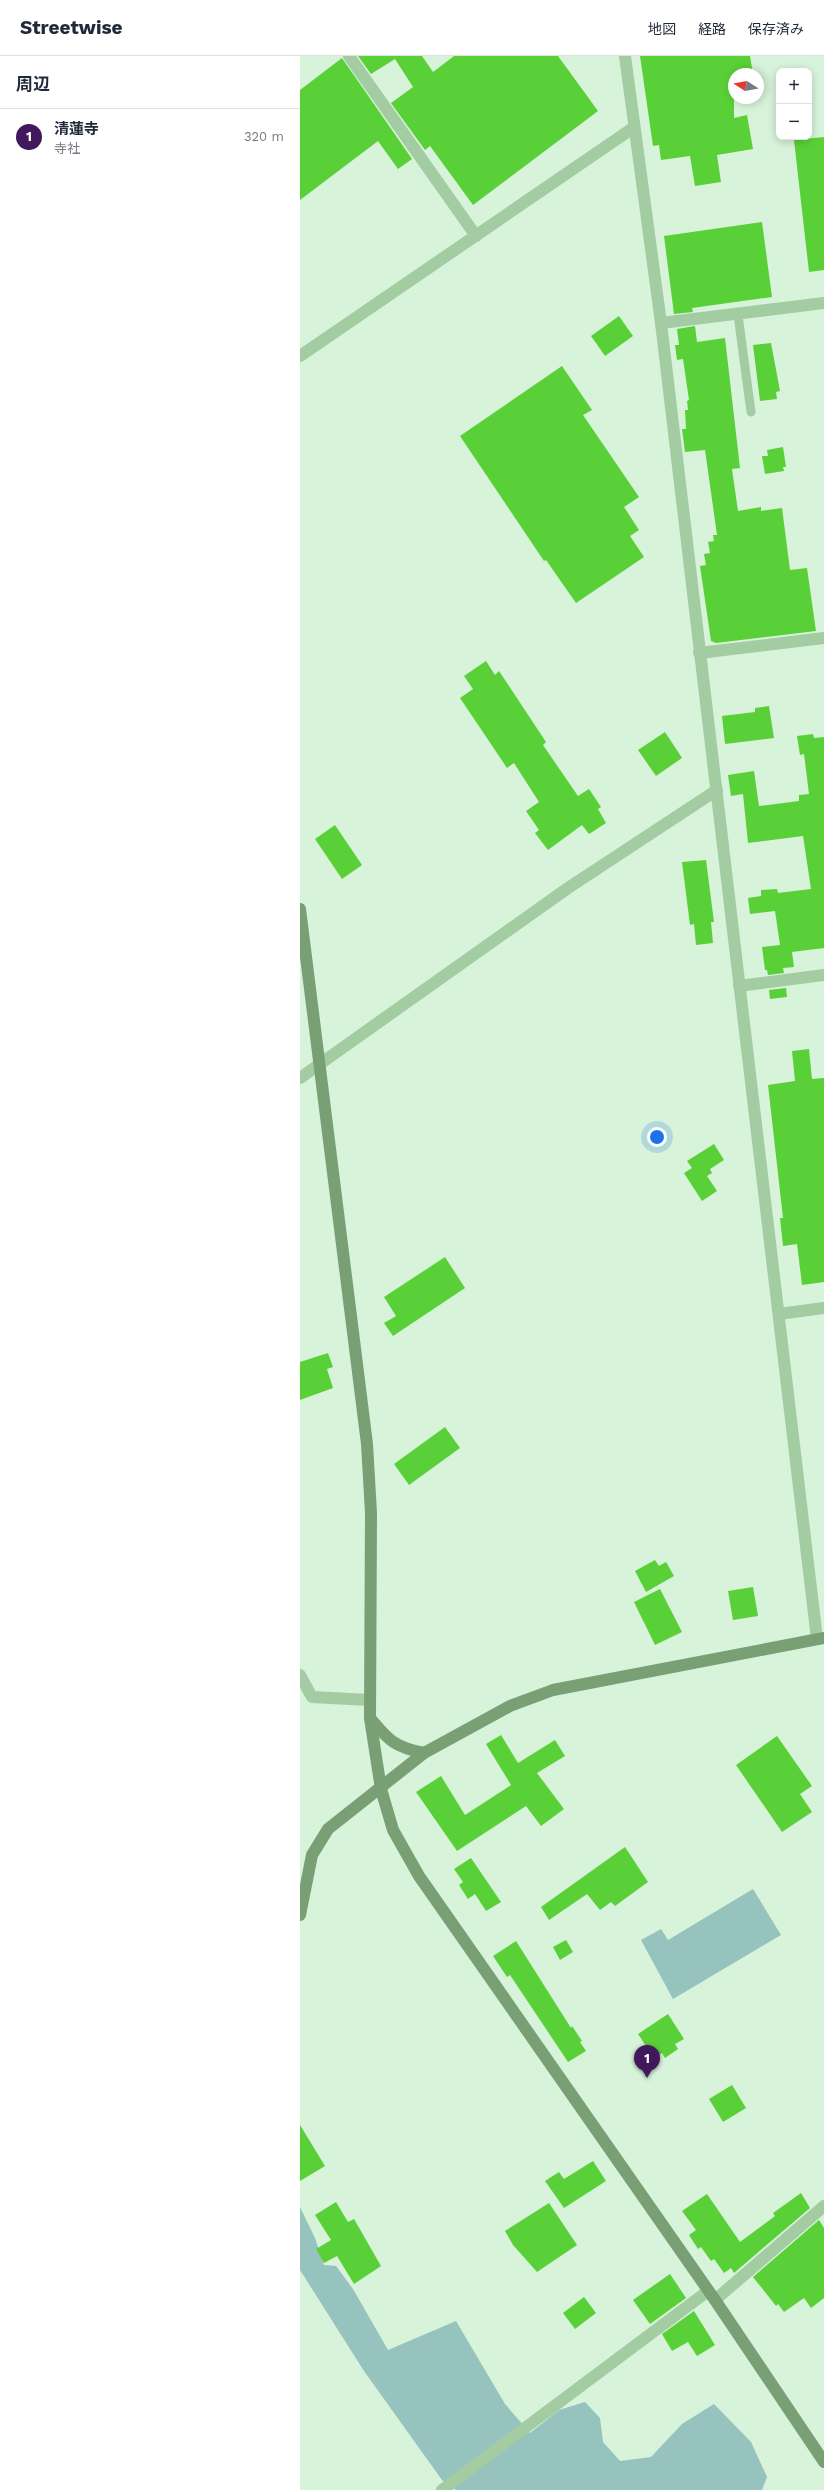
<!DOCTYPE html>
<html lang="ja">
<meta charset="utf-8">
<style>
:root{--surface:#fff;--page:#f2f2f3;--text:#1f2937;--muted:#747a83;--line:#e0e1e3;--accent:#40185b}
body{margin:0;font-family:"Work Sans","Noto Sans JP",sans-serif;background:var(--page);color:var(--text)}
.controls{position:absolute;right:12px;top:12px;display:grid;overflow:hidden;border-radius:8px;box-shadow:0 2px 10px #0003}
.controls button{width:36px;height:36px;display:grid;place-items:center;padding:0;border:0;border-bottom:1px solid var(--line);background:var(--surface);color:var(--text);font:20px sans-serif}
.compass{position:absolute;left:428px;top:12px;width:36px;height:36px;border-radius:50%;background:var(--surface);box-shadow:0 2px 10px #0003;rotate:281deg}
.you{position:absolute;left:357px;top:1081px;width:14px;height:14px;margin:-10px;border:3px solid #fff;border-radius:50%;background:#1a73e8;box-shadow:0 0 0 6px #1a73e833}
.badge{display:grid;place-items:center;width:26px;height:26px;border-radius:50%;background:var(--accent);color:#fff;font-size:13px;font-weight:700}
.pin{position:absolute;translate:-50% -33px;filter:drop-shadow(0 1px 2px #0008)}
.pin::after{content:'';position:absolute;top:21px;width:14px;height:12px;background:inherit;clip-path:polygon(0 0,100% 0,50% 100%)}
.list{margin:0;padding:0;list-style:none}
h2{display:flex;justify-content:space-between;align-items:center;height:52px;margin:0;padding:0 16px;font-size:17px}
h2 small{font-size:13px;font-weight:400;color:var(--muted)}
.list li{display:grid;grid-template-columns:26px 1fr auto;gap:12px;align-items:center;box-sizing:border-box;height:56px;padding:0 16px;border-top:1px solid var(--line)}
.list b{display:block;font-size:15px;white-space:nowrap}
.list p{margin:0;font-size:13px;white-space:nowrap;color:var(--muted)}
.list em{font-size:13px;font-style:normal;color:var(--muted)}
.map{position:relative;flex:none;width:524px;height:2434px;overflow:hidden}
header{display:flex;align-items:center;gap:24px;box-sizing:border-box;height:56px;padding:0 20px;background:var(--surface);border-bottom:1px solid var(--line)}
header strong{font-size:19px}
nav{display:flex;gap:22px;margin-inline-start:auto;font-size:14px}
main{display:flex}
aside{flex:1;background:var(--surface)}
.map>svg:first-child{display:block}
</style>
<header>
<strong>Streetwise</strong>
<nav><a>地図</a><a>経路</a><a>保存済み</a></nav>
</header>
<main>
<aside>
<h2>周辺<small></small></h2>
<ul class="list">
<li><span class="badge">1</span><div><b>清蓮寺</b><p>寺社</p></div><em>320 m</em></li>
</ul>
</aside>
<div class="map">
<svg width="524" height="2434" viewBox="0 0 524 2434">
<rect width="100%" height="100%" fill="#d7f3d9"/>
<g fill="#96c3be">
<polygon points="453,1833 481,1879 373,1943 341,1884 361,1873 368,1884"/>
<polygon points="0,2151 15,2182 24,2209 36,2210 53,2233 88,2294 156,2265 205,2348 230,2377 259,2354 285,2346 300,2362 303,2386 320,2405 351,2401 382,2368 414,2348 451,2386 467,2421 462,2434 156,2434 142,2424 64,2315 0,2214"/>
</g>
<g fill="#5ad038">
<polygon points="58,0 122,0 133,16 154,0 258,0 298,55 173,149 130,90 125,94 91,47 113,31 95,3 71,18"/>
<polygon points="340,0 450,0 453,18 434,18 434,62 447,59 453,93 417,99 421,126 395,130 390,100 361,104 359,89 353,90"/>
<polygon points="42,2 112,103 98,113 78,85 0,144 0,34"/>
<polygon points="524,81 524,214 509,216 494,84"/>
<polygon points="462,166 472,241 392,252 393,256 374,258 364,180"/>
<polygon points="319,260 333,280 305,300 291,280"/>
<polygon points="395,270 397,286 425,282 440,412 432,413 438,455 461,451 461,455 482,452 490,514 507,512 516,575 416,587 411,585 400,510 406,509 404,498 410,497 408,486 414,485 413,479 417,479 405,394 385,396 382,373 386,373 385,354 388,354 387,345 389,344 383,303 377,304 375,289 379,289 377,273"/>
<polygon points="471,287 480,335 476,336 477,343 460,345 453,289"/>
<polygon points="262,310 292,354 283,359 339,441 324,451 339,474 330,480 344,501 276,547 246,504 244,505 160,380"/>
<polygon points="483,391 486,411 483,411 484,415 465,418 462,400 468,400 467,394"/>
<polygon points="186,605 195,619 199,615 246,686 243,689 278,740 289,733 301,751 298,753 306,767 289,778 282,769 248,794 235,777 239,774 226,755 239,746 214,707 207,712 160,642 173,633 164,620"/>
<polygon points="469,650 474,682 425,688 422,660 455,656 455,652"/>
<polygon points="365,676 382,702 356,720 338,694"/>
<polygon points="513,678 514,682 524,681 524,892 492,896 494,911 483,912 484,917 468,919 467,914 465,914 462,891 480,889 475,855 450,858 448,842 461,840 461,834 477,833 478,837 511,833 503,780 448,787 443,738 431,740 428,719 454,715 459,750 499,745 499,739 509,738 504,698 500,699 497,680"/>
<polygon points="35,769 62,809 42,823 15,783"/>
<polygon points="406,804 414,866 411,866 413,887 396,889 394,868 390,869 382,806"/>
<polygon points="486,932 487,941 470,943 469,934"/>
<polygon points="509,993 512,1023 524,1022 524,1226 502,1229 497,1188 483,1190 480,1162 483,1162 468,1029 495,1025 492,995"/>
<polygon points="414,1088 424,1104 410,1113 412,1117 407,1120 417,1135 402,1145 384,1117 392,1112 387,1105"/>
<polygon points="145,1201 165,1232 93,1280 84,1267 96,1260 84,1241"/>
<polygon points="28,1297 33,1311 27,1313 33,1332 0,1344 0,1306"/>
<polygon points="145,1371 160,1392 109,1429 94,1408"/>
<polygon points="355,1504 359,1510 366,1506 374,1520 346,1536 335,1515"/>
<polygon points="453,1531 458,1560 433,1564 428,1535"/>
<polygon points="360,1533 382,1576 355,1589 334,1546"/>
<polygon points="201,1679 218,1707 255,1684 265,1700 237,1717 264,1753 241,1770 226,1750 157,1795 116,1736 141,1720 165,1759 211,1729 186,1688"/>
<polygon points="477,1680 512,1730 500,1738 512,1756 482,1776 436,1709"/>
<polygon points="325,1791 348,1826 315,1850 311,1846 300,1854 287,1838 249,1864 241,1851"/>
<polygon points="171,1802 201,1846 186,1855 175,1838 168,1843 159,1829 163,1826 154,1813"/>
<polygon points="266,1884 273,1896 260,1904 253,1891"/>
<polygon points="216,1885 271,1972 272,1970 282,1985 280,1986 286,1995 268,2006 210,1919 207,1921 193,1900"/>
<polygon points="368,1958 384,1983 375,1988 378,1993 365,2002 362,1997 354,2002 338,1978"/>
<polygon points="432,2029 446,2052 423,2066 409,2043"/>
<polygon points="0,2069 25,2110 0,2125"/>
<polygon points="293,2105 306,2125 264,2152 245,2125 259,2116 264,2123"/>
<polygon points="501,2137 510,2152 434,2217 431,2212 424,2217 414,2203 411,2205 401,2191 398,2193 389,2179 396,2174 382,2155 407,2138 440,2186 475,2160 473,2157"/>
<polygon points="36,2146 48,2166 54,2163 81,2210 54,2228 37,2200 24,2207 16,2193 31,2184 15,2159"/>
<polygon points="249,2147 277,2189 237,2216 213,2189 205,2175"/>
<polygon points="519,2164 524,2172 524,2242 511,2252 504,2242 484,2256 478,2248 476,2250 453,2221"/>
<polygon points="370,2218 386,2242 350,2268 333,2244"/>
<polygon points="284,2241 296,2257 275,2273 263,2257"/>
<polygon points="394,2255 415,2289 397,2300 388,2286 372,2295 362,2278"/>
</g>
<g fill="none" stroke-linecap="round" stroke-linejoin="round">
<polyline stroke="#a3cca3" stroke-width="9" points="438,259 451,356"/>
<g stroke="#a3cca3" stroke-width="12">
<polyline points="49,0 176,180"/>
<polyline points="325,0 361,267 517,1583"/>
<polyline points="361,267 524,247"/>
<polyline points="0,300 333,72"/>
<polyline points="399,597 524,582"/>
<polyline points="439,930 524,919"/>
<polyline points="0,1022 268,832 417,734"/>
<polyline points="479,1258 524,1252"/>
<polyline points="0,1619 12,1641 69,1644"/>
<polyline points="415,2244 524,2150"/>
<polyline points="142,2434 408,2235"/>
</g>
<g stroke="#78a074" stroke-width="12">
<polyline points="0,853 67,1388 71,1457 70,1662 81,1733 93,1774 119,1820 415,2244 524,2406"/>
<path d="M 70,1662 C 89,1685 95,1691 124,1697"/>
<polyline points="0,1859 12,1799 28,1773 124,1697 210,1650 253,1634 524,1582"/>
</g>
</g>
</svg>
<div class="controls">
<button>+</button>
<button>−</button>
</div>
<svg class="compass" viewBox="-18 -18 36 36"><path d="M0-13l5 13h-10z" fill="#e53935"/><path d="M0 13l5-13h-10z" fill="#747a83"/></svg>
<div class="you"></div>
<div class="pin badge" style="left:347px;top:2022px">1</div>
</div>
</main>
